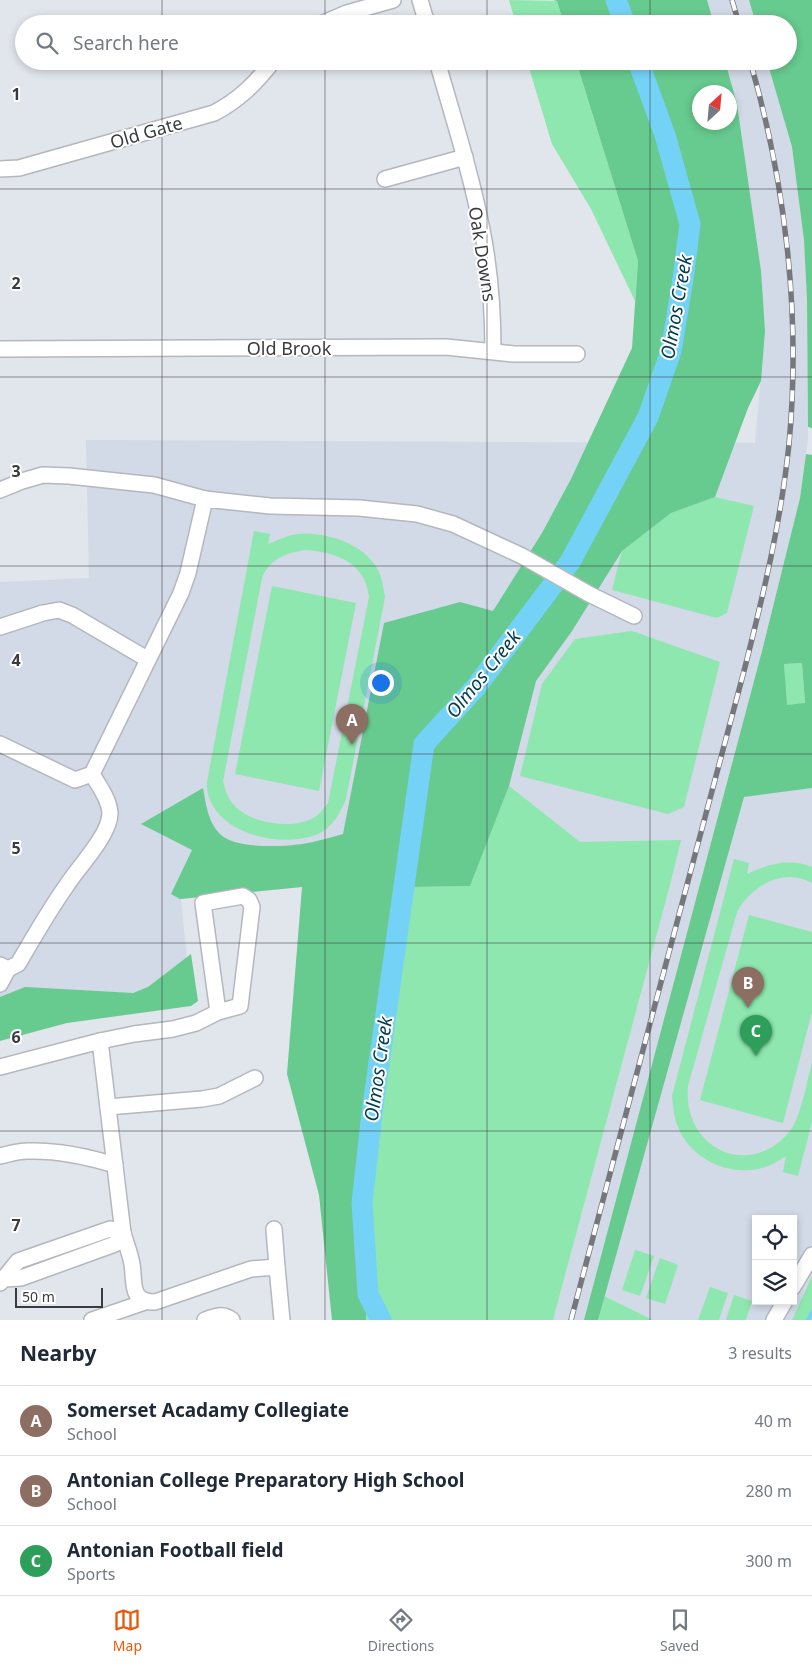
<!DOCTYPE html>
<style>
:root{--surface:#fff;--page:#f2f2f3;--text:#1f2937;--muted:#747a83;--line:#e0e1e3;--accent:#ea580c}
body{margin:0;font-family:"Noto Sans",sans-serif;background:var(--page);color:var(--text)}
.controls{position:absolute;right:15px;bottom:15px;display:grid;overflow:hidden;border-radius:0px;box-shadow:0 2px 8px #0003}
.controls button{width:45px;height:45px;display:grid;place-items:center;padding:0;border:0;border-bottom:1px solid var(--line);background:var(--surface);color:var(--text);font:25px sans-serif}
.compass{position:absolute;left:692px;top:85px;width:45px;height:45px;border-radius:50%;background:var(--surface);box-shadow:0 2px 8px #0003;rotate:26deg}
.scale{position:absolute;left:15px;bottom:12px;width:88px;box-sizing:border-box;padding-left:5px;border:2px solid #3a3b3e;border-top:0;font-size:14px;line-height:18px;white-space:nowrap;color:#3a3b3e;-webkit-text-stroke:4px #fff;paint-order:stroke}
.you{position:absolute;left:380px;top:682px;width:18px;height:18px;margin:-12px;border:4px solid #fff;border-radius:50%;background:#1a73e8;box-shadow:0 0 0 8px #1a73e833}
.badge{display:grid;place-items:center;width:32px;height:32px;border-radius:50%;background:var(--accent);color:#fff;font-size:16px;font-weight:700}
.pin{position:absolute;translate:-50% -41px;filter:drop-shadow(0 1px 2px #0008)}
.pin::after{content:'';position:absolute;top:26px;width:18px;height:15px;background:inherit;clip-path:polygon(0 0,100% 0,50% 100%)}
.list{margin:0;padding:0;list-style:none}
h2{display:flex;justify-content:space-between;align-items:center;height:65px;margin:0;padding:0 20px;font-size:21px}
h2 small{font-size:16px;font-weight:400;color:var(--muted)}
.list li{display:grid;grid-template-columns:32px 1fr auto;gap:15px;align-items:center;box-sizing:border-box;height:70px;padding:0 20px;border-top:1px solid var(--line)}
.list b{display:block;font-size:19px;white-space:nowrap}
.list p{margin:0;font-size:16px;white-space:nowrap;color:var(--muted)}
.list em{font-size:16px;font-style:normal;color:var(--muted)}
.icon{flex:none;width:28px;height:28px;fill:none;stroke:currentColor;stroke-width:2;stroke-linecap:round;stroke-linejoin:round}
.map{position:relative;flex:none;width:812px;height:1320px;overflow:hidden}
.search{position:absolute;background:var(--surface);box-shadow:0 2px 8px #0003;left:15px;right:15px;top:15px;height:55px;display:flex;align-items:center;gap:12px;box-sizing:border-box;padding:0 18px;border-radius:28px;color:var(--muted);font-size:19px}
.sheet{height:275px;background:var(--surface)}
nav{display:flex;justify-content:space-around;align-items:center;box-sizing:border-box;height:70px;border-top:1px solid var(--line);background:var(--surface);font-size:14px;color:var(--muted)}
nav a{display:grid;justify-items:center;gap:2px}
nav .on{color:var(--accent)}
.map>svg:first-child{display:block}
</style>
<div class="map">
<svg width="812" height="1320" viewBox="0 0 812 1320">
<rect width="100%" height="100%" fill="#e1e5ec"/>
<g fill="#d2d9e7" fill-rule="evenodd">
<polygon points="707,0 749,0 756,24 714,24"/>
<polygon points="725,61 767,61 792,147 804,240 807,300 808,440 800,498 762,651 584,1320 553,1320 670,885 302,887 181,899 190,991 0,1017 0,582 89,578 86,440 755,443 765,331 737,104"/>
<path d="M 812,788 L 812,1320 L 653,1320 L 604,1296 L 744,796 ZM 756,1219 L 793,1219 L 793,1301 L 756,1301 Z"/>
</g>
<g fill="#8de7ae" fill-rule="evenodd">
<polygon points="509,0 557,1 564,24 516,24"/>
<polygon points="527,61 576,61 638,261 635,301 591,209 552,144"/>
<polygon points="715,497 754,506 727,613 717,618 612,590 622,551 671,513"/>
<path d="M 254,531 L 270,534 L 268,544 C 278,540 288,535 298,534 C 326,532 361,542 377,568 C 382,577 383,587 385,597 L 346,799 C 341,812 332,828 318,834 C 284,848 222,836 209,797 C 207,792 207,787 207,782 ZM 306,550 C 336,552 366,563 369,597 L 328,803 C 324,808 320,814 315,817 C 294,830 254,824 237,808 C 229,801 225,791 223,781 L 262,578 C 270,558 286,553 306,550 Z"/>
<polygon points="272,586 356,603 319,791 235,774"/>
<polygon points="632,631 720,662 684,807 668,814 520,776 542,684 575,639"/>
<polygon points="802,663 805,704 786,705 784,664"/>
<polygon points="509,786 580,842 681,840 670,885 553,1320 366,1320 368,1227 384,1069 411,887 470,886"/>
<path d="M 734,859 L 749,863 L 747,874 C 768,864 789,858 812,867 L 812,883 C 783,867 751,886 737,912 L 688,1086 C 682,1148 749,1181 790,1131 C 801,1117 807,1081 812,1062 L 812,1122 L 798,1176 L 783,1172 L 786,1156 C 778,1161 770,1166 762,1168 C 728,1177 691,1159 678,1127 C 674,1118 673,1106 672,1096 Z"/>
<polygon points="749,915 812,932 812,1012 783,1123 700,1100"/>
<polygon points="635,1250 654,1256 640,1296 622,1290"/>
<polygon points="660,1258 678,1265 665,1304 646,1298"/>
<polygon points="812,1276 812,1320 792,1320"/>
<polygon points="710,1287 728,1293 719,1320 698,1320"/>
<polygon points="734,1295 752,1301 746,1320 726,1320"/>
<polygon points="604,1296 653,1320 598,1320"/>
</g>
<g fill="#67ca8e" fill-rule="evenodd">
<polygon points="553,0 707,0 714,24 564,24 557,1"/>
<polygon points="749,0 812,0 812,428 808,427 807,300 804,240 792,147 767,61 788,61 788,24 756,24"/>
<path d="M 576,61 L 725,61 L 737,104 L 761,271 L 765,331 L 761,381 L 748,408 L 715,497 L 671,513 L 622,551 L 572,631 L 536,681 L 509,786 L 470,886 L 411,887 L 384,1069 L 368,1227 L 366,1320 L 332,1320 L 319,1195 L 287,1074 L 302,887 L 180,899 L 171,894 L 192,850 L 141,824 L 203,788 C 206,805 208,822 220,834 C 234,849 282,847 302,844 C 315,842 329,838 343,834 L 384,623 L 460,602 L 493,611 L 542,533 L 571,479 L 632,348 L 638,261 ZM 700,92 L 730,92 L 730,122 L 700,122 Z"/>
<path d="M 806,454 L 812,455 L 812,788 L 744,797 L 598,1320 L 584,1320 L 762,651 L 800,498 ZM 802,663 L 805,703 L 787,705 L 784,664 Z"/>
<polygon points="191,954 198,1001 191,1006 67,1023 0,1041 0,997 25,987 133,993 148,987"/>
</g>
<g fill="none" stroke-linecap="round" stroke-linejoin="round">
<polyline stroke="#75d2f7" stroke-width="4" points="808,1320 812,1312"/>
<g stroke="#75d2f7" stroke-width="21">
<polyline points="616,0 625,24"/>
<polyline points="381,1320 368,1294 362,1203 372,1113 424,744 476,687 570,562 648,417 671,351 683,279 690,224 665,135 638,61"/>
</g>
<defs>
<g id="minor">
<polyline points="420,0 427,24"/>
<polyline points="321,24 347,13 393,0"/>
<path d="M 437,61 C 453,117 471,173 482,230 C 490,270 493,311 493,351"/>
<path d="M 0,169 L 19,168 L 214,113 C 239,100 256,83 273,61"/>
<polyline points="385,179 465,157"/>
<polyline points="0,349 446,347 514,354 577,354"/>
<polyline points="0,490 22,481 43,475 69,476 154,485 205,499"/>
<polyline points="0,627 43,613 59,610 72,615 147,659"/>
<polyline points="0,744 75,780 92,774"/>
<path d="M 0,965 L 8,969 L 18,964 C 34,937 49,910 67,885 C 79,866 110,835 110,813 C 109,799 99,786 92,774 L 181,593 L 188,573 L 205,499 L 270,506 L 359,508 L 417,514 L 453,524 L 522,556 L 589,594 L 634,616"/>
<polyline points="0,984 8,969"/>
<polyline points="100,1041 134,1034 173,1029 196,1023 218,1012 203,903 243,896 249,900 252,907 240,1006 218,1012"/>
<path d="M 0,1067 L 100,1041 L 123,1233 C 126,1243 130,1253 132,1264 C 135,1282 129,1302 155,1302 L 251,1269 L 277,1267 L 282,1320"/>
<polyline points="108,1107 202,1099 219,1096 255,1078"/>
<path d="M 0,1156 C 9,1154 18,1151 27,1151 C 57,1150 86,1156 115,1165"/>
<polyline points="274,1229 277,1267"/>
<polyline points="4,1279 21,1278 115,1244 123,1233"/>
<polyline points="0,1283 18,1261 110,1229 123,1233"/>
<polyline points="793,1287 812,1255"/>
<polyline points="92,1320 145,1302"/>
<path d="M 205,1320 C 215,1316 223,1313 232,1320"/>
<polyline points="774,1320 785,1301"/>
</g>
</defs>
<use href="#minor" stroke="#b4b7be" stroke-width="18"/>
<use href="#minor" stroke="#fff" stroke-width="15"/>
<defs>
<g id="rail">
<polyline points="732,0 739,24"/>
<path d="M 571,1320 L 744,671 C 763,596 781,522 789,444 C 801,317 786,184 750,61"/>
</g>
</defs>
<use href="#rail" stroke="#75777c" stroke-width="5.5"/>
<use href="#rail" stroke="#fff" stroke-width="4" stroke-dasharray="11" stroke-linecap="butt"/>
</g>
<path fill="none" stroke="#3a3b3e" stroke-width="1" stroke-opacity="0.55" d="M 162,0 L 162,24M 325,0 L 325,24M 487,0 L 487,24M 650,0 L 650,24M 162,61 L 162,1320M 325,61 L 325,1320M 487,61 L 487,1320M 650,61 L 650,1320M 0,189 L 812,189M 0,377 L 812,377M 0,566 L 812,566M 0,754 L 812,754M 0,943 L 812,943M 0,1131 L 812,1131"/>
<g text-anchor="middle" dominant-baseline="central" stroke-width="4" stroke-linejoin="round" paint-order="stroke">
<g font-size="18" fill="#3a3b3e" stroke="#fff">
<text transform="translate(146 132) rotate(-16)">Old Gate</text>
<text transform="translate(483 254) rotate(81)">Oak Downs</text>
<text x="289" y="348">Old Brook</text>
</g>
<g font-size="19" font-style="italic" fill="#013c4f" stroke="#fff">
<text transform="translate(676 307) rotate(-80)">Olmos Creek</text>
<text transform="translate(483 674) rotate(-51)">Olmos Creek</text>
<text transform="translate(378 1069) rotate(-82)">Olmos Creek</text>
</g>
</g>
<g font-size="16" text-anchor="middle" font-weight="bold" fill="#3a3b3e" stroke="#fff" stroke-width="4" stroke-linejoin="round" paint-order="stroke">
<text x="16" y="100">1</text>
<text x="16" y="289">2</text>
<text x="16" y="477">3</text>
<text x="16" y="666">4</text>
<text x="16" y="854">5</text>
<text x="16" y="1043">6</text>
<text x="16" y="1231">7</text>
</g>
</svg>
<div class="controls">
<button><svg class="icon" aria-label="locate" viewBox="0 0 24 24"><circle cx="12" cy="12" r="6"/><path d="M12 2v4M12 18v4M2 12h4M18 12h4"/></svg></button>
<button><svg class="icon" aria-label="layers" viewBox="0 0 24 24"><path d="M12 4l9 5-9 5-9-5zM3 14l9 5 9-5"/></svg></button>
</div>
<svg class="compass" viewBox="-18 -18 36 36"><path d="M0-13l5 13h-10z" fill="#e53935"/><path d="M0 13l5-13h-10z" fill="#747a83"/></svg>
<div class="scale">50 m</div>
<div class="you"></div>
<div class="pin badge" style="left:352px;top:745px;background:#8d6e63">A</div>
<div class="pin badge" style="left:748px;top:1008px;background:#8d6e63">B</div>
<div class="pin badge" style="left:756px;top:1056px;background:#2e9e5b">C</div>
<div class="search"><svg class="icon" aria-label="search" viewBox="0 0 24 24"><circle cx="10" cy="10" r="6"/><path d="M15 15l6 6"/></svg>Search here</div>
</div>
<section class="sheet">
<h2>Nearby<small>3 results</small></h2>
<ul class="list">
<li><span class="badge" style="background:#8d6e63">A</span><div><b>Somerset Acadamy Collegiate</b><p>School</p></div><em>40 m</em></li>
<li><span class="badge" style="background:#8d6e63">B</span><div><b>Antonian College Preparatory High School</b><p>School</p></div><em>280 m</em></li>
<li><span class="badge" style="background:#2e9e5b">C</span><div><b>Antonian Football field</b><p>Sports</p></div><em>300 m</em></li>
</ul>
</section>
<nav>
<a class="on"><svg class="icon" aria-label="map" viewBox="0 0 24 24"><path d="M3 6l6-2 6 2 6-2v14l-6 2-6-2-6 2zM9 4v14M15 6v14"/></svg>Map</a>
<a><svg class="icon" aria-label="directions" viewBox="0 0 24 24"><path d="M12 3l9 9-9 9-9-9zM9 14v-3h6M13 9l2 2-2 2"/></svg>Directions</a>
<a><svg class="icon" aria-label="saved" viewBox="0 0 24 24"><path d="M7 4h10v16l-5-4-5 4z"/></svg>Saved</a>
</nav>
